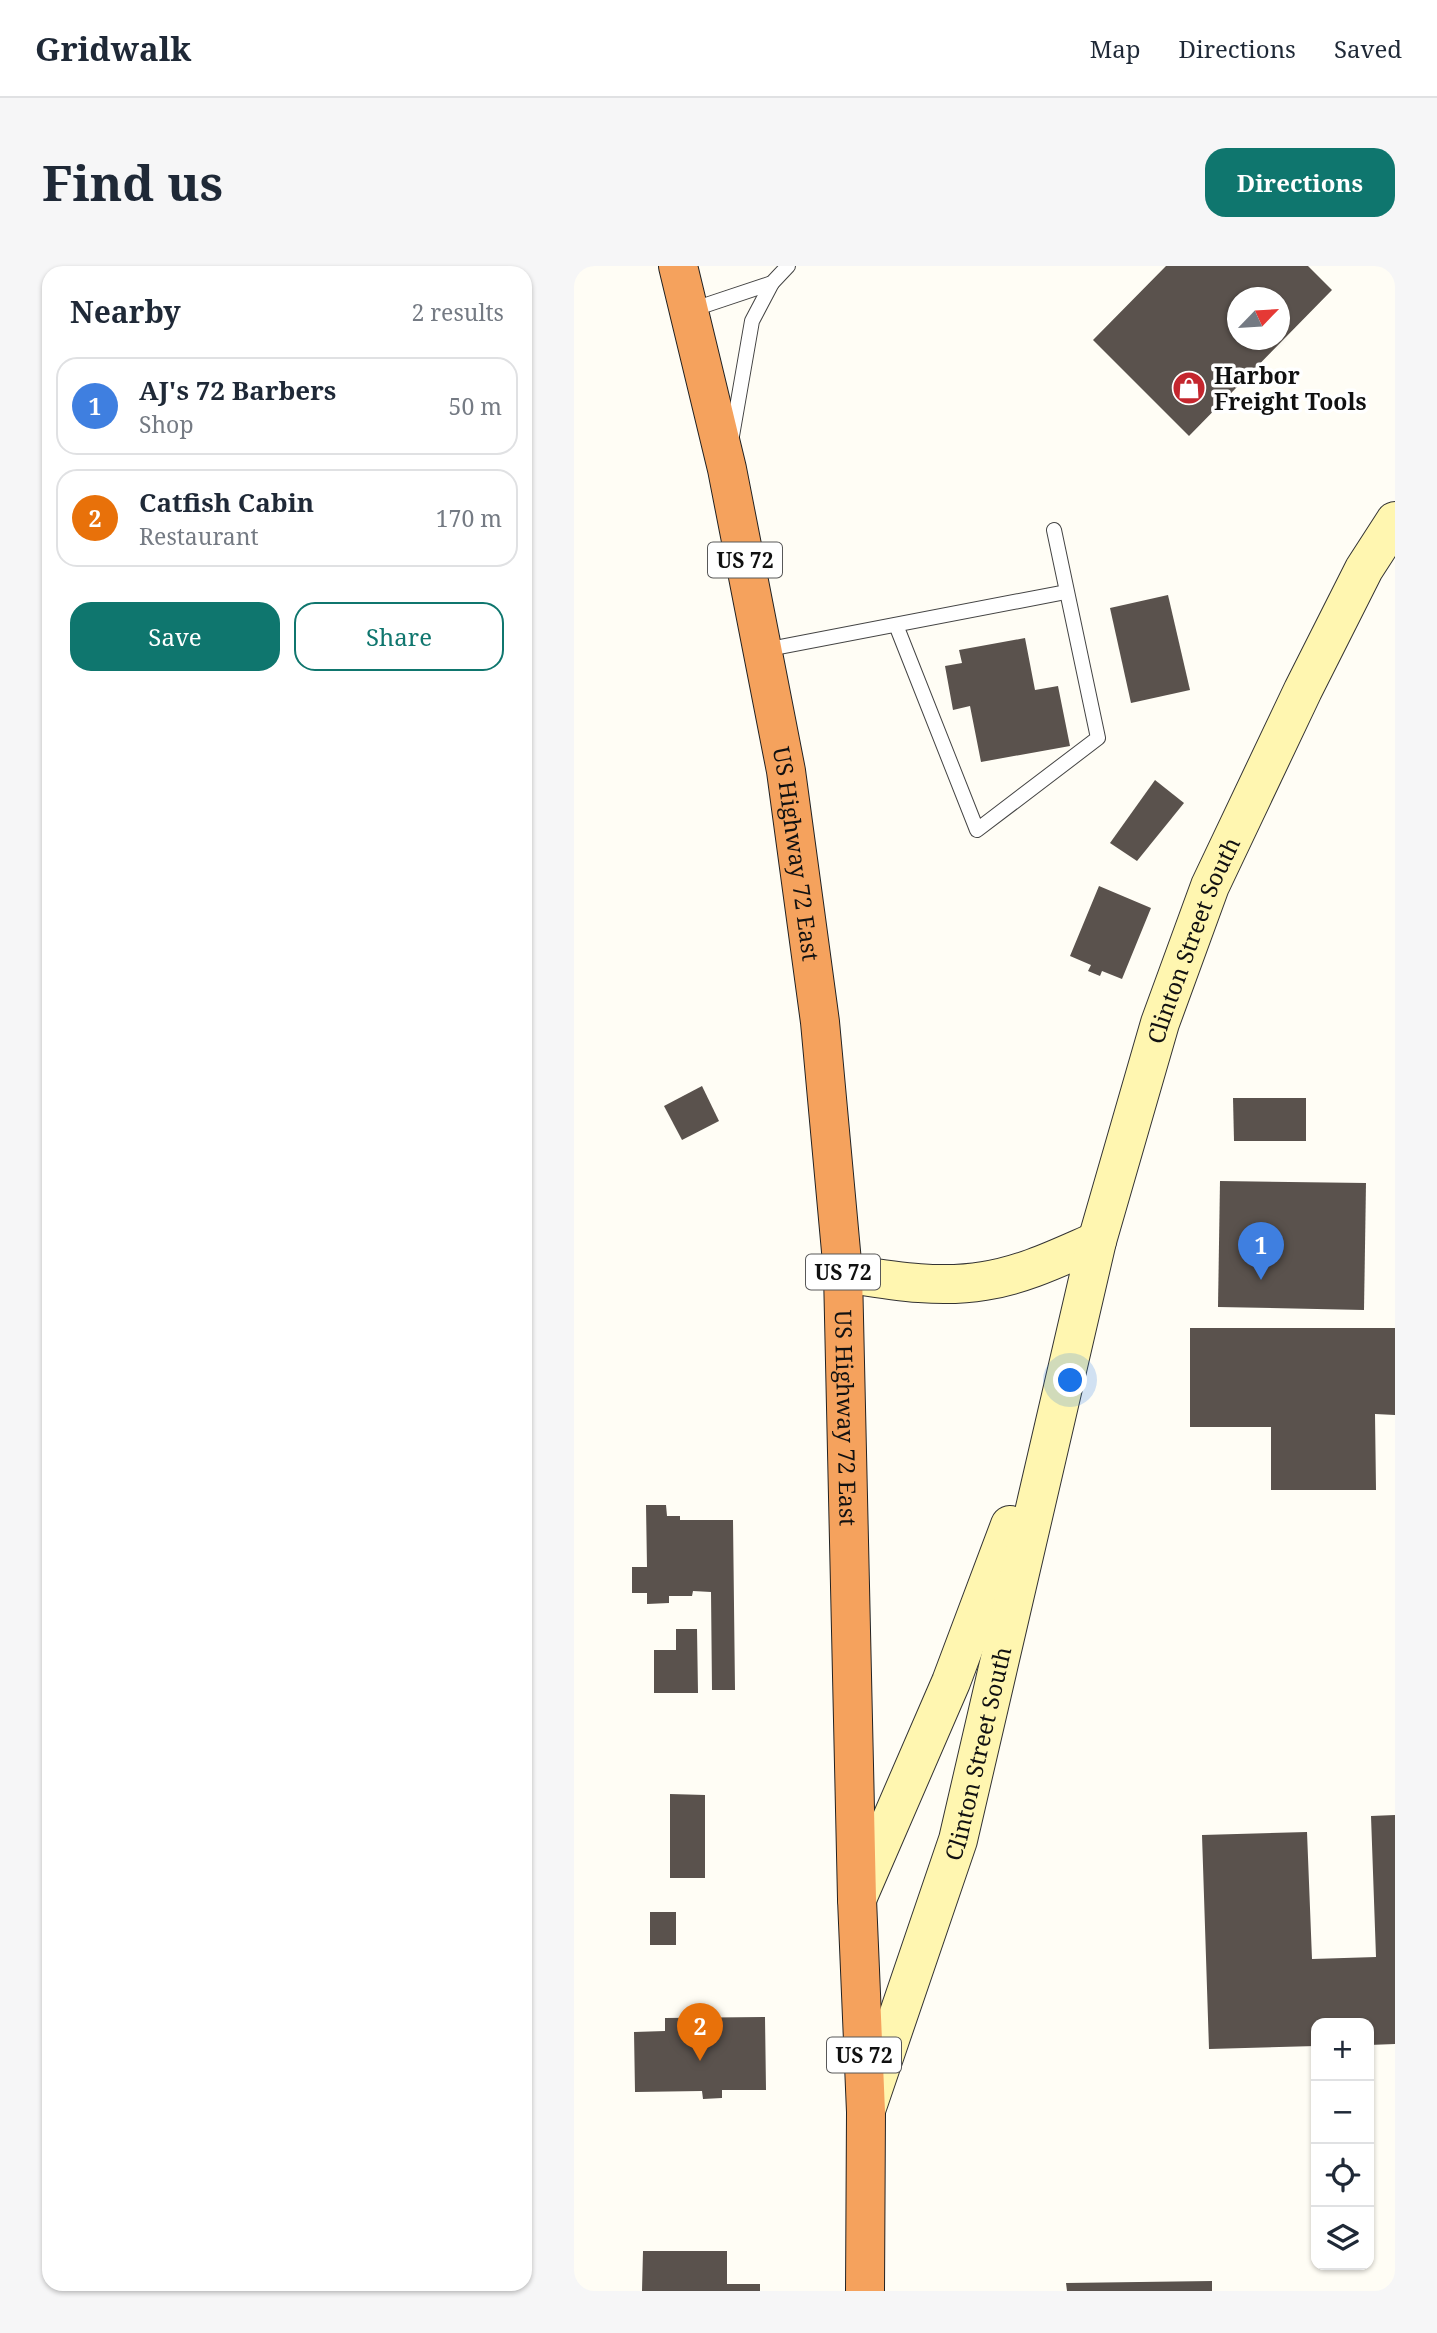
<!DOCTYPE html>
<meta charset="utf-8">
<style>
:root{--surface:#fff;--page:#f6f6f7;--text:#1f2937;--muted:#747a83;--line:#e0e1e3;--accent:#0f766e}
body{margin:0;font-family:"Noto Serif",serif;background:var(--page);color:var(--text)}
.controls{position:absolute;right:21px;bottom:21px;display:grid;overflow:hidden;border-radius:14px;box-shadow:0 2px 5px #0004}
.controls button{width:63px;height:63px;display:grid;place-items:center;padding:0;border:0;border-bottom:2px solid var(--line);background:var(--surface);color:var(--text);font:35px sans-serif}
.compass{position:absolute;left:653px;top:21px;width:63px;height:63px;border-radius:50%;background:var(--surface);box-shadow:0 2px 5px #0004;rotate:65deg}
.you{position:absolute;left:497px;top:1115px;width:24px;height:24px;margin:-18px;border:5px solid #fff;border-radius:50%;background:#1a73e8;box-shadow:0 0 0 10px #1a73e833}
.badge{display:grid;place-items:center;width:46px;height:46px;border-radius:50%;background:var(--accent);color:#fff;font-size:23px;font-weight:700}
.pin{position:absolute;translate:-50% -58px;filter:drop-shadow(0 2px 4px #0008)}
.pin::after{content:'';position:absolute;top:37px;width:24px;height:21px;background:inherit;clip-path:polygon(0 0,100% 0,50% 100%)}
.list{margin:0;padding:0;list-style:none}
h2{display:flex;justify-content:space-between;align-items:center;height:91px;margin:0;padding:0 28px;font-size:30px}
h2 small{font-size:23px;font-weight:400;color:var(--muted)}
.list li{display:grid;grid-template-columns:46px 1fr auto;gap:21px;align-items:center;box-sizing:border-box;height:98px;margin:0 14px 14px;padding:0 14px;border:2px solid var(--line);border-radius:21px}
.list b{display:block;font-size:26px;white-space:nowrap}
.list p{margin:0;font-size:23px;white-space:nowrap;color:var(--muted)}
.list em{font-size:23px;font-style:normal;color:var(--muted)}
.actions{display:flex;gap:14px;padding:21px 28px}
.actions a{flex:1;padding:16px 0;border:2px solid var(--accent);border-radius:21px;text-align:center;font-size:24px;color:var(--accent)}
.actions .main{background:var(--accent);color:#fff}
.icon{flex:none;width:38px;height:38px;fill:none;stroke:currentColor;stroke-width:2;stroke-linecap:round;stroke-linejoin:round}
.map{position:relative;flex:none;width:821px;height:2025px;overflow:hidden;border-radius:21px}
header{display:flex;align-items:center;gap:42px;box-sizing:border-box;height:98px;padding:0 35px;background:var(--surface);border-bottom:2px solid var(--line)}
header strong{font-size:33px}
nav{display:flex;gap:38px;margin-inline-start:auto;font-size:24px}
.intro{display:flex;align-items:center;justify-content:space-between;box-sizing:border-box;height:168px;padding:0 42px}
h1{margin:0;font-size:49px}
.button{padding:18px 32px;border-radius:21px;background:var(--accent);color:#fff;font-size:24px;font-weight:700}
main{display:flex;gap:42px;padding:0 42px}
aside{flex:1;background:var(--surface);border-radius:21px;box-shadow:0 2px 5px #0004}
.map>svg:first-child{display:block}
</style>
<header>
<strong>Gridwalk</strong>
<nav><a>Map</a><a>Directions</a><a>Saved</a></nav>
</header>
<div class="intro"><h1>Find us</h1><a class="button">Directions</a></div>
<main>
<aside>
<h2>Nearby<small>2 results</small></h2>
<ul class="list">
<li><span class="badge" style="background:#3f7fe0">1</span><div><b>AJ's 72 Barbers</b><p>Shop</p></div><em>50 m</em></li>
<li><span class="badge" style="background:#e8710a">2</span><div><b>Catfish Cabin</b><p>Restaurant</p></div><em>170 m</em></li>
</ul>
<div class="actions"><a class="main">Save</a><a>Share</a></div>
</aside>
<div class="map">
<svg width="821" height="2025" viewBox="0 0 821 2025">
<rect width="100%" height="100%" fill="#fffdf5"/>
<g fill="#5a524d" fill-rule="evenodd">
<path d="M 592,0 L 734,0 L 758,24 L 615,170 L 519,74 ZM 664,32 L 706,32 L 706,74 L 664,74 Z"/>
<polygon points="594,329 616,424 557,437 536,342"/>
<polygon points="451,372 461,424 484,420 496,480 407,496 396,440 379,444 371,400 388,397 385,384"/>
<polygon points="581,514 610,537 563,595 536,577"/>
<polygon points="525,620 577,642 548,713 528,705 526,710 514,705 517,699 496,690"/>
<polygon points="128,820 145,855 108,874 90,840"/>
<polygon points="659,832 732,832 732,875 660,875"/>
<polygon points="646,915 792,917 790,1044 644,1041"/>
<polygon points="616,1062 821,1062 821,1149 801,1148 802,1224 697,1224 697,1161 616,1161"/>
<polygon points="72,1239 92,1239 93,1250 106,1250 106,1254 159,1254 161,1424 138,1424 137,1326 119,1325 118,1330 95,1330 95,1337 73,1338 73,1327 58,1327 58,1301 73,1301"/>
<polygon points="102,1363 123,1363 124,1427 80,1427 80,1384 102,1384"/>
<polygon points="96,1528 131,1529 131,1612 96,1612"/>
<polygon points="821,1549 821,1778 795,1779 795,1757 742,1757 742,1780 635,1783 628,1569 733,1566 738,1693 802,1691 797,1550"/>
<rect x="76" y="1646" width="26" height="33"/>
<polygon points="191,1751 192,1824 148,1824 148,1832 129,1833 128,1825 61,1826 60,1766 91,1765 91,1752"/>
<polygon points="69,1985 153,1985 153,2018 186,2018 186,2025 68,2025"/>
<polygon points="638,2015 638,2025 493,2025 492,2017"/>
</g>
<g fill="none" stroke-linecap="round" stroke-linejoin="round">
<defs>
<g id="lane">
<polyline points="117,44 198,17 214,0"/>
<polyline points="158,170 178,55 198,17"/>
<polyline points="322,359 403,564 524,472 480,264"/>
<polyline points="190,384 492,326"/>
</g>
<g id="secondary">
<path d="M 269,1007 C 315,1014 363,1023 410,1015 C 450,1009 486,991 523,975"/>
<polyline points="283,1633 377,1416 436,1259"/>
<path id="s1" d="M 292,1844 L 384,1574 L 523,975 L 586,757 L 636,620 L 729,424 L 790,303 L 821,255"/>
</g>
<g id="highway">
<path id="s2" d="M 104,0 L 153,203 L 212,505 L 246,756 L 269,1007 L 283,1633 L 292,1846 L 291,2025"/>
</g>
</defs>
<use href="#lane" stroke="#444" stroke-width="16"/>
<use href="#secondary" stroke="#333" stroke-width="40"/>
<use href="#highway" stroke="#222" stroke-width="40"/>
<use href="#lane" stroke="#fff" stroke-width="14"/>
<use href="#secondary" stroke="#fff6b0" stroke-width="38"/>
<use href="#highway" stroke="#f5a25d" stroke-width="38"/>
</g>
<defs>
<symbol id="shop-disc" viewBox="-11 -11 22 22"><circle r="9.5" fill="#c4262e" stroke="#fff"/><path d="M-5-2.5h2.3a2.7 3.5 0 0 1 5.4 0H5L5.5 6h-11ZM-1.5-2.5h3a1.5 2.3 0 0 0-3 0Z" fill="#fff"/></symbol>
</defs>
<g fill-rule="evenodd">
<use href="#shop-disc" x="596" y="103" width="38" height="38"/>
</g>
<g text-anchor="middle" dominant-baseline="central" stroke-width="7" stroke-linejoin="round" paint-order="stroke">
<g fill="#fff" stroke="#585858" stroke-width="2">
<rect x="134" y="276.5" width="74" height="35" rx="5"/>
<rect x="232" y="988.5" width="74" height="35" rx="5"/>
<rect x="253" y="1771.5" width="74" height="35" rx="5"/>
</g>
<g font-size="21" font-weight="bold" fill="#111">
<text x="171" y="294">US 72</text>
<text x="269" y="1006">US 72</text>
<text x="290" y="1789">US 72</text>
</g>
<g font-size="23" font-weight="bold" fill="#111" stroke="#fff" text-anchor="start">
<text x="640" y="109">Harbor<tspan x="640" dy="26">Freight Tools</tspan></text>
</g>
<g font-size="23" fill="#111" stroke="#fff">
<text stroke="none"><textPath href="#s2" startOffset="600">US Highway 72 East</textPath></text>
<text stroke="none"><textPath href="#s1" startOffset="1216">Clinton Street South</textPath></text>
<text stroke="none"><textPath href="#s2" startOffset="1167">US Highway 72 East</textPath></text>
<text stroke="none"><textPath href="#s1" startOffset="374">Clinton Street South</textPath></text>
</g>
</g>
</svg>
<div class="controls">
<button>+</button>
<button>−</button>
<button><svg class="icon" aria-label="locate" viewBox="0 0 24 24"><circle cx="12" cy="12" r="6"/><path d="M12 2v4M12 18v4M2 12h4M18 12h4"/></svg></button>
<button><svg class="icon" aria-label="layers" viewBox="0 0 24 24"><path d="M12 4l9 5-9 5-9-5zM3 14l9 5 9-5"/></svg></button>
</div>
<svg class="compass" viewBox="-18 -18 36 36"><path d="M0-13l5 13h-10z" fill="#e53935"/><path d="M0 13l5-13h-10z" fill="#747a83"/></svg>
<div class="you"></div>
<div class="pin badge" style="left:687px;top:1014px;background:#3f7fe0">1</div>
<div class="pin badge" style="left:126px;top:1795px;background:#e8710a">2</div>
</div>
</main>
